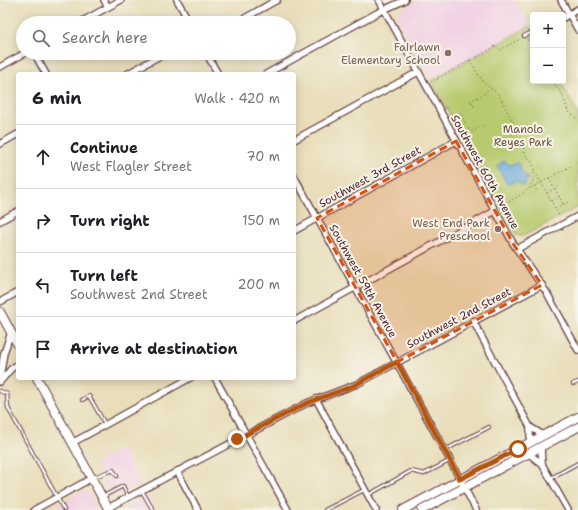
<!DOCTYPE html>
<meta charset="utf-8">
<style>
:root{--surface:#fff;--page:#f2f2f2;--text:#202124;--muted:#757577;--line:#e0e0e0}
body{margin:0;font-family:"Shantell Sans",sans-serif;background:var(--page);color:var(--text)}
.controls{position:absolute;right:12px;top:12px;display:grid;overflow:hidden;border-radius:4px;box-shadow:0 2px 10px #0003}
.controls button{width:36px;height:36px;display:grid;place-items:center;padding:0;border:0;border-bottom:1px solid var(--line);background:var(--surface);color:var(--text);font:20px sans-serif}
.stop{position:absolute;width:12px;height:12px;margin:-9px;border:3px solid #b45309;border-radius:50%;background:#fff}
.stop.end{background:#b45309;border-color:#fff;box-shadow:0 1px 4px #0008}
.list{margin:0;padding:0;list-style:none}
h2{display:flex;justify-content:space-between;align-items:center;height:52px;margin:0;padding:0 16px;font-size:17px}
h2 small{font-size:13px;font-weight:400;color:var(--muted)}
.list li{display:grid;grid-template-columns:26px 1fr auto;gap:12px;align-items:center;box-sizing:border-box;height:64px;padding:0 16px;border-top:1px solid var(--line)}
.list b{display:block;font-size:15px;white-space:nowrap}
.list p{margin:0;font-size:13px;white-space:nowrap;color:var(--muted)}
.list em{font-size:13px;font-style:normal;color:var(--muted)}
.icon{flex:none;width:22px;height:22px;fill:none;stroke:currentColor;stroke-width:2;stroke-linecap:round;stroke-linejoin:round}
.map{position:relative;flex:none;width:578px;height:510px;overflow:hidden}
.search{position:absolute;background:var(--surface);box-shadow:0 2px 10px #0003;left:16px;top:16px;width:280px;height:44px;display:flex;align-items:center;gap:10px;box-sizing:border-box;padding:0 14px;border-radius:22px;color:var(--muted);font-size:15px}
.panel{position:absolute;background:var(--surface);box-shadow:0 2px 10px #0003;left:16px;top:72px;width:280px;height:308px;border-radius:4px}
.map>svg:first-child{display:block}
</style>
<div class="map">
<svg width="578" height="510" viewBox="0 0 578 510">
<rect width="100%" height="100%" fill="#f7f3e8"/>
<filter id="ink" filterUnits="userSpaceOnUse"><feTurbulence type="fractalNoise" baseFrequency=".025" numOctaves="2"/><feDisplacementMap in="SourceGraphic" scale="8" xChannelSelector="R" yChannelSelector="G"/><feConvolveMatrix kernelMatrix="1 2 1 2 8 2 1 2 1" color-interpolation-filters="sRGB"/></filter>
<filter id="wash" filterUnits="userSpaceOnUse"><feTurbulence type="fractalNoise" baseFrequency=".012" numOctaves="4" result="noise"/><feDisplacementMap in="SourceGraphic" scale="16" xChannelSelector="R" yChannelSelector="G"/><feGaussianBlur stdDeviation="0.9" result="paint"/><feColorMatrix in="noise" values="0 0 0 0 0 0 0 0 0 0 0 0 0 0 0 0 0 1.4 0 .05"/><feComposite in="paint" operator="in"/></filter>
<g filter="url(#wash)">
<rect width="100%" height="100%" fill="#e8deba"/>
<g fill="#f1d0e4">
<polygon points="419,0 515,0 530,26 431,80 396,17 399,11"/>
<polygon points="121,449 141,484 120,495 113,495 110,493 95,464"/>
<polygon points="84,490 88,491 98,510 61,510 58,505"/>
<polygon points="147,495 155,510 123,510 124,508"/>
</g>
<polygon fill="#b7ca6e" stroke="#80744c" points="530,26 533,32 533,81 560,81 578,114 578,207 523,236 519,236 516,235 431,80"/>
<polygon fill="#6ba9dd" stroke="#5a6484" points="504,161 510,165 517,163 520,165 522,173 528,178 524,186 516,181 509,185 507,184 497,166"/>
</g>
<g filter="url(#ink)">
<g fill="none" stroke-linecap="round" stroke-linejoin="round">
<defs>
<g id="lane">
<polyline points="524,36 533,32"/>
<polyline points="573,384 578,382"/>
<polyline points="0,391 7,394 8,408 64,510"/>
<polyline points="82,400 89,396 105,424"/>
<polyline points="445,450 489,427"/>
<polyline points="94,477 113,470 117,476"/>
<polyline points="551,478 578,463"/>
<polyline points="142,491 153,510"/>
<polyline points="368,495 411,471 424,474 449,461"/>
<polyline points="104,496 123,486 128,497"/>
<polyline points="325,510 364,490"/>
</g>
<g id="street">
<polyline points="104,0 108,7"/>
<polyline points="177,0 190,23"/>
<polyline points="379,0 514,245 547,293 578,350"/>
<polyline points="561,0 578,30"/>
<polyline points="563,18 578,9"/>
<polyline points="79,23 121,0"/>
<polyline points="236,23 277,0"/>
<polyline points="34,53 46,74"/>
<polyline points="206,53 218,74"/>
<polyline points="0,67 25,53"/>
<polyline points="127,74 165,53"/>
<polyline points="266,74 377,13 405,0"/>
<polyline points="294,140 418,72"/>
<polyline points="0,144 18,134"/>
<polyline points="294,176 450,460 476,510"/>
<polyline points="0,221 18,211"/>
<polyline points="294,231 456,141"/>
<polyline points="517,249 578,216"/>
<polyline points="0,302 18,292"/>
<polyline points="294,321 495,211"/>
<polyline points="473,321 530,427 543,435"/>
<polyline points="0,377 4,353 11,332"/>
<polyline points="215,378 288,510"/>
<polyline points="0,382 11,369 18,364"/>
<polyline points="316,399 376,510"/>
<polyline points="530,427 530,436 531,441"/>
<polyline points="72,443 190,378"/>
<polyline points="541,447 542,464"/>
<polyline points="528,453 542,464 568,510"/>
<polyline points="177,471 198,510"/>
<polyline points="108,508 307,403 357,384 542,285"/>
<polyline points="34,510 92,478"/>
</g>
<g id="secondary">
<polyline points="0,312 18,345"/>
<polyline points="37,378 109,510"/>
<polyline points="403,510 578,417"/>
<polyline points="422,510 578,427"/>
</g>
</defs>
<use href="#lane" stroke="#623c40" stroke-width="4.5"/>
<use href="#street" stroke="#623c40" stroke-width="8"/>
<use href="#secondary" stroke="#623c40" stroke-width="10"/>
<g stroke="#623c40" stroke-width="1" stroke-dasharray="1 3" stroke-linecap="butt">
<polyline points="527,40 533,41"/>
<polyline points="470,60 483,82 498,94 513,121 512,132 513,137 523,144 525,154 532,162 534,168 534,179 529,188 524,193 500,207"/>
<polyline points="437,79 439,82"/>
<polyline points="552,81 562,94 568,111 578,120"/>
<polyline points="431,82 496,46 498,49 500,50 520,39"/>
<polyline points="470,101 483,95 489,88"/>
<polyline points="472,102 474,107"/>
<polyline points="458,114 460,113 470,132"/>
<polyline points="458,114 457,115 461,122 463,121"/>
<polyline points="461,137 485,125"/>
<polyline points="535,172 560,217"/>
<polyline points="549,178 563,204"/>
<polyline points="534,186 537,191"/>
<polyline points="531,188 578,162"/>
<polyline points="547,193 561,185"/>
<polyline points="552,201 565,193"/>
<polyline points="556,208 570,201"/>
<polyline points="242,448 243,443"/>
</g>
<use href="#lane" stroke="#fff" stroke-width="2.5"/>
<use href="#street" stroke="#fff" stroke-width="5.5"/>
<use href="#secondary" stroke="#fff" stroke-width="8"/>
</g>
</g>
<g fill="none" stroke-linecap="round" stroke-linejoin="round" filter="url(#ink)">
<polyline stroke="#b45309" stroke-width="5" points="237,439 307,403 353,386 397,362 460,479 518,449"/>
</g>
<path fill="#d8530f" fill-opacity="0.2" stroke="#d8530f" stroke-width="3" stroke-dasharray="8 5" stroke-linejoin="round" d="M 456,141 L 514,245 L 542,285 L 397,362 L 317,218 Z"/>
<g fill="#8d6e63" stroke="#f7f3e8" stroke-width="1.5">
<circle cx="448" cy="53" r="4"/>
<circle cx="498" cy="229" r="4"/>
</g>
<g text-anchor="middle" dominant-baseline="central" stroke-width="4" stroke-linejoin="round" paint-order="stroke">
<g font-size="11" fill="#785e54" stroke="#f7f3e8" text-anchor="end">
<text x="440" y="47">Fairlawn<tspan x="440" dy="13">Elementary School</tspan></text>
<text x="490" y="223">West End Park<tspan x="490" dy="13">Preschool</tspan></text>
</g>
<g font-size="11" fill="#6b523f" stroke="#f7f3e8">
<text x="523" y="129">Manolo<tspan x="523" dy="13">Reyes Park</tspan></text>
</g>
<g font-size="11" fill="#4a1f2b" stroke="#f7f3e8">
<text transform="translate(485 172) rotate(61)">Southwest 60th Avenue</text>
<text transform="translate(370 177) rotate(-29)">Southwest 3rd Street</text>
<text transform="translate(363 281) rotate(61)">Southwest 59th Avenue</text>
<text transform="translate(459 318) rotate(-28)">Southwest 2nd Street</text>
</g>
</g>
</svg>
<div class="controls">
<button>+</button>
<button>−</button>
</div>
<div class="stop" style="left:518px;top:449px"></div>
<div class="stop end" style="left:237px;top:439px"></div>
<div class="search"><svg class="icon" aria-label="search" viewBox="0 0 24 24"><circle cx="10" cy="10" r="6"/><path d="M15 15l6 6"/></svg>Search here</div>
<section class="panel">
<h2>6 min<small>Walk · 420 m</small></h2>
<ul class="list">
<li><svg class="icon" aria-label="ahead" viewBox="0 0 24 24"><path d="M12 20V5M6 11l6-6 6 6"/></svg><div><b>Continue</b><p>West Flagler Street</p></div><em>70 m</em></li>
<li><svg class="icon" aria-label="right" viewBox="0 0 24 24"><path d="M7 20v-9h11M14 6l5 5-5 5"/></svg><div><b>Turn right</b></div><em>150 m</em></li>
<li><svg class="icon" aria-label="left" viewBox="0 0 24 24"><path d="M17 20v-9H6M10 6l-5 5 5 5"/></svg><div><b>Turn left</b><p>Southwest 2nd Street</p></div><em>200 m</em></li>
<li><svg class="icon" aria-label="arrive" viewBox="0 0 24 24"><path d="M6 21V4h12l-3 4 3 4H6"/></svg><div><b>Arrive at destination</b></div></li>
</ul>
</section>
</div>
